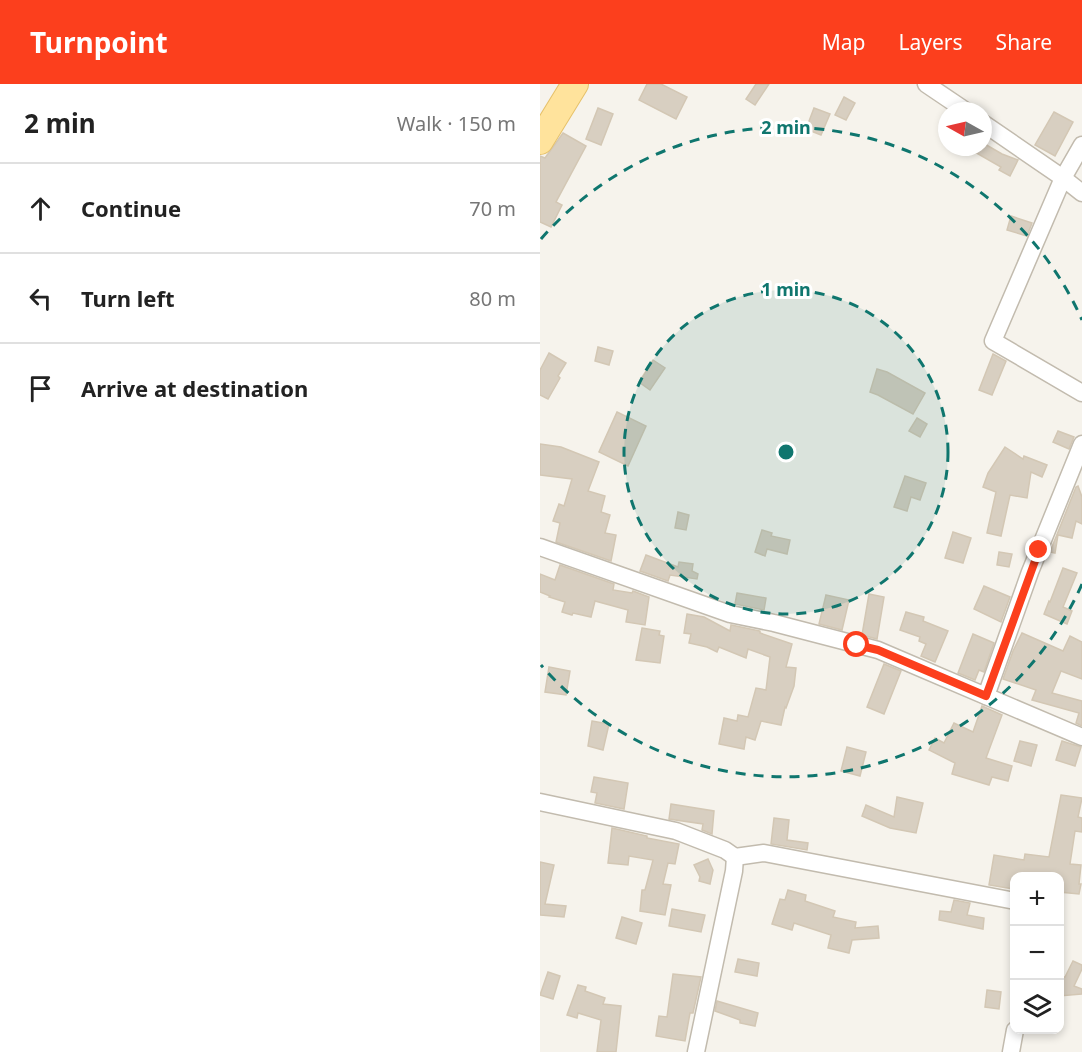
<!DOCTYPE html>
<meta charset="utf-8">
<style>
:root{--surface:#fff;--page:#f2f2f2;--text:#222;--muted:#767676;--line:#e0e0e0;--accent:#fc3f1d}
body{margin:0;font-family:"Noto Sans",sans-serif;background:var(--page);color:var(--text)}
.controls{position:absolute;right:18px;bottom:18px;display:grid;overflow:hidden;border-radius:12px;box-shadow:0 3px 9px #0003}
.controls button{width:54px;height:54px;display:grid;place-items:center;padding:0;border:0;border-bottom:2px solid var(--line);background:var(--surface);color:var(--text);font:30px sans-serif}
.compass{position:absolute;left:398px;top:18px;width:54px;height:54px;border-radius:50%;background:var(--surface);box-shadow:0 3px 9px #0003;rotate:278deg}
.stop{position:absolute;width:18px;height:18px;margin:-14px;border:4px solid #fc3f1d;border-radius:50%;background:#fff}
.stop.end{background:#fc3f1d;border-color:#fff;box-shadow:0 2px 6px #0008}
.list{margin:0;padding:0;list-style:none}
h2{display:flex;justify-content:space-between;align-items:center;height:78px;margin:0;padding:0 24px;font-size:26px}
h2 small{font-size:20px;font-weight:400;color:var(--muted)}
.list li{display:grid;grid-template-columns:39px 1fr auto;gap:18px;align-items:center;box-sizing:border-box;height:90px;padding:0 24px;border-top:2px solid var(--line)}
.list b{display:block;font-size:22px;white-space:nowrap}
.list em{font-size:20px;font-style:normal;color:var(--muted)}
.icon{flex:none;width:33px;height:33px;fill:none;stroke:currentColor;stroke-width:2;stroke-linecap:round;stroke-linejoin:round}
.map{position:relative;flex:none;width:542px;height:968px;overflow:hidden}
header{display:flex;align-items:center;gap:36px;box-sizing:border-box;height:84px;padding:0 30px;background:var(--accent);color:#fff}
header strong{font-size:28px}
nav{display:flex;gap:33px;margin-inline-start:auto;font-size:21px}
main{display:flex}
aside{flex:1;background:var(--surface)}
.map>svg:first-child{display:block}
</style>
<header>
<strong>Turnpoint</strong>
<nav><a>Map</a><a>Layers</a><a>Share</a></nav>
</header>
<main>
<aside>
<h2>2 min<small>Walk · 150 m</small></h2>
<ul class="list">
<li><svg class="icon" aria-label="ahead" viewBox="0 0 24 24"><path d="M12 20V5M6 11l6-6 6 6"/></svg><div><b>Continue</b></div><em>70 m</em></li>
<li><svg class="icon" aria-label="left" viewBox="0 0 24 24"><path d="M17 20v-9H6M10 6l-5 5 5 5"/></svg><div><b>Turn left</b></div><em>80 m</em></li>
<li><svg class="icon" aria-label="arrive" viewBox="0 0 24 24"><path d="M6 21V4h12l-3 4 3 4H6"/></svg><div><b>Arrive at destination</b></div></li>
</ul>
</aside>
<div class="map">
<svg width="542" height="968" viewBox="0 0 542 968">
<rect width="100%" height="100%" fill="#f6f3ec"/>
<g fill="#d8cfc1" stroke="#d3c7b4" stroke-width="1.5">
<polygon points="107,0 121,0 147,13 136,35 99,16"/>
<polygon points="216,0 229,0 215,21 206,15"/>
<polygon points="304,13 315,19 306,36 295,31"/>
<polygon points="58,24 73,30 61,61 46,55"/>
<polygon points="274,24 290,30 281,51 266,45"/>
<polygon points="514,28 533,38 515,72 495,61"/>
<polygon points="23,49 46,62 16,118 22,121 11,143 0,138 0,72 5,74"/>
<polygon points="443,59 462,70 478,76 470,92 459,86 461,83 426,63 443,63"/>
<polygon points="471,132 492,139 487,152 467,146"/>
<polygon points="58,263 73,267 69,281 55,277"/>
<polygon points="9,269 26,279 18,292 20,294 8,315 0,311 0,286"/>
<polygon points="453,270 466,277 452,311 439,306"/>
<polygon points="113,276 125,284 110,306 99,298"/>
<polygon points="337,285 347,288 385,309 373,330 338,311 330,308"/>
<polygon points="77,328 106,342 88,382 59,368"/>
<polygon points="377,334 387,340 380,353 369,347"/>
<polygon points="518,347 534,353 529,365 513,358"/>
<polygon points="0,360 21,363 59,378 48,407 65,412 61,428 70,431 65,449 76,451 71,477 16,458 20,439 13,437 19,420 24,422 32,395 0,391"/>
<polygon points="465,363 483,375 484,372 507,381 502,393 491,388 487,414 470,411 461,452 447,449 456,408 443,403 448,389"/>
<polygon points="365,392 386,399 380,416 371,413 367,427 354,423"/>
<polygon points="538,402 542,413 542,440 536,437 532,454 518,451 515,469 510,468 536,403"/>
<polygon points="138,428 149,431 146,446 135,444"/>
<polygon points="222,446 232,449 231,452 250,456 247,470 227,465 225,472 215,468"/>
<polygon points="413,448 431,454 423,479 405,474"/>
<polygon points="459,468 472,470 469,483 457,481"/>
<polygon points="106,471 138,483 139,478 153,480 152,487 158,490 157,495 130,491 128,497 100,487"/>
<polygon points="20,481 74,500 73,506 92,509 93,507 109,513 105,541 86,538 88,526 55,517 51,533 33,529 32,531 22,528 25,518 9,513 10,512 0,508 0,490 15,496"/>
<polygon points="523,484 537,489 523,523 532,527 527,540 504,530 509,517 510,518"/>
<polygon points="444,502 470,513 461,538 434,525"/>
<polygon points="197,509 226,514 224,526 195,520"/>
<polygon points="329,510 344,513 337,555 322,551"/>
<polygon points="286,511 309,516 302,546 279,540"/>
<polygon points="366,528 384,533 383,537 408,547 395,578 381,572 386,560 379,557 380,553 360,546"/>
<polygon points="147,530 164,533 190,547 191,541 220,547 220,549 252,560 246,583 256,584 254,602 246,624 245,623 241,641 221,637 215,656 206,653 204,665 179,660 184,634 197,637 198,631 208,633 216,604 226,606 230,573 208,565 206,574 179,563 177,568 167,563 149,559 151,550 144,549"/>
<polygon points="102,544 120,547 119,551 124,552 120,579 96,576"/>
<polygon points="482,549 523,567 530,552 542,558 542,595 521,587 512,609 542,617 542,642 536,639 539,629 492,616 496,606 463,595 473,567"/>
<polygon points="433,550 454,559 444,588 439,586 435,596 418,589"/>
<polygon points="344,580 361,587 344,630 327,623"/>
<polygon points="9,583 30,587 26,611 5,608"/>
<polygon points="442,622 462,631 446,674 472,682 468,697 452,693 449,701 412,690 415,679 389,666 395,654 404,659 414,639 433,648"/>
<polygon points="52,637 69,640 63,666 48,662"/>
<polygon points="480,657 497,661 491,682 474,677"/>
<polygon points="522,657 541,663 535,682 516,676"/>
<polygon points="307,663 326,668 320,692 301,687"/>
<polygon points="54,693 88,699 84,725 55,719 57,709 51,708"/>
<polygon points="521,711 542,714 538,733 542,734 542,748 535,747 530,780 541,781 539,800 541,800 539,810 519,808 519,792 474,792 474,805 449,801 454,771 484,776 485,770 509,773"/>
<polygon points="357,713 383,719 376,749 350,744 322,732 326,721 354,733"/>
<polygon points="131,720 174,727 172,750 162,746 163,740 129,735"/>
<polygon points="234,734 249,736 247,756 268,759 267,766 231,760"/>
<polygon points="72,744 107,752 107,754 139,760 135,780 128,779 123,800 131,801 125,831 100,827 102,806 105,806 113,776 89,772 88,781 68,779"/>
<polygon points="168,775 173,786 170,800 159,797 160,793 154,781"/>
<polygon points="0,778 14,781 5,820 26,822 24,833 0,831"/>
<polygon points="248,806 266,811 265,817 295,827 293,833 316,838 315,844 338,842 339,854 312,856 309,869 288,864 291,851 254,839 252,846 232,840 240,815 245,816"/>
<polygon points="414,816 430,819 427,831 444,834 443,845 399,836 400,827 411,828"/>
<polygon points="132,825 165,831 161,848 129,842"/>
<polygon points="82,833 102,839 96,860 76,854"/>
<polygon points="198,875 219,879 217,892 195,888"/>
<polygon points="533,877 542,881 542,885 534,902 542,905 542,910 519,912 519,893 525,893"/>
<polygon points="8,888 20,892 13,915 0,911"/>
<polygon points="133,890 161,893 153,929 150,929 145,957 116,952 119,932 127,933"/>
<polygon points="38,901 46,903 45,907 65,914 63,920 81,922 76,968 57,968 61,936 38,929 37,934 27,931"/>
<polygon points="447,906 461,908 459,925 445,923"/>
<polygon points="177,917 218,929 215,942 200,939 200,936 175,927"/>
</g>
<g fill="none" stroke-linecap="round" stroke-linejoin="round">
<defs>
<g id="street">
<polyline points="386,0 426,27"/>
<polyline points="443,39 523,94 542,109"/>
<polyline points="542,61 523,94 453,257 542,309"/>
<polyline points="0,463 190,530 234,539 338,566 542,653"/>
<polyline points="446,612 490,488 542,360"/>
<polyline points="0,718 136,747 185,766 195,773 224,769 475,817"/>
<polyline points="156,968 194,787 195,773"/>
<polyline points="471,968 475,946"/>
</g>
<polyline id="primary" points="0,57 35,0"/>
</defs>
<use href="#street" stroke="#c2bbae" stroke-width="19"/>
<use href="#primary" stroke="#e6c16a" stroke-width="28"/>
<use href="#street" stroke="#fff" stroke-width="16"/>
<use href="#primary" stroke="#ffe39c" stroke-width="26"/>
</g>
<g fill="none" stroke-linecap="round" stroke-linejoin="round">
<polyline stroke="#fc3f1d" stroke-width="8" points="317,561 338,566 446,612 499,466"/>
</g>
<circle cx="246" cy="368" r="162" fill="#0f766e" fill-opacity=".12"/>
<g fill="none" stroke="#0f766e" stroke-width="3" stroke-dasharray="10 8">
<circle cx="246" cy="368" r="162"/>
<path d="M542 500A324 324 0 0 1 1 581M1 155A324 324 0 0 1 542 236"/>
</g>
<circle cx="246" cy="368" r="9" fill="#0f766e" stroke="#fff" stroke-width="3"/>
<g font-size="18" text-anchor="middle" font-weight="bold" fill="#0f766e" stroke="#fff" stroke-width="6" stroke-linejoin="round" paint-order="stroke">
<text x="246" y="50">2 min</text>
<text x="246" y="212">1 min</text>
</g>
</svg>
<div class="controls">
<button>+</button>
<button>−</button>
<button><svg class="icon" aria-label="layers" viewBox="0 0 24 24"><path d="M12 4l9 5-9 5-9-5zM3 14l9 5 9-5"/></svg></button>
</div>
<svg class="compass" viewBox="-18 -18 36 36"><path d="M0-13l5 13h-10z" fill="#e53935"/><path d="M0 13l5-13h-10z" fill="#767676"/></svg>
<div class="stop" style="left:317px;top:561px"></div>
<div class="stop end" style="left:499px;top:466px"></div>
</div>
</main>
